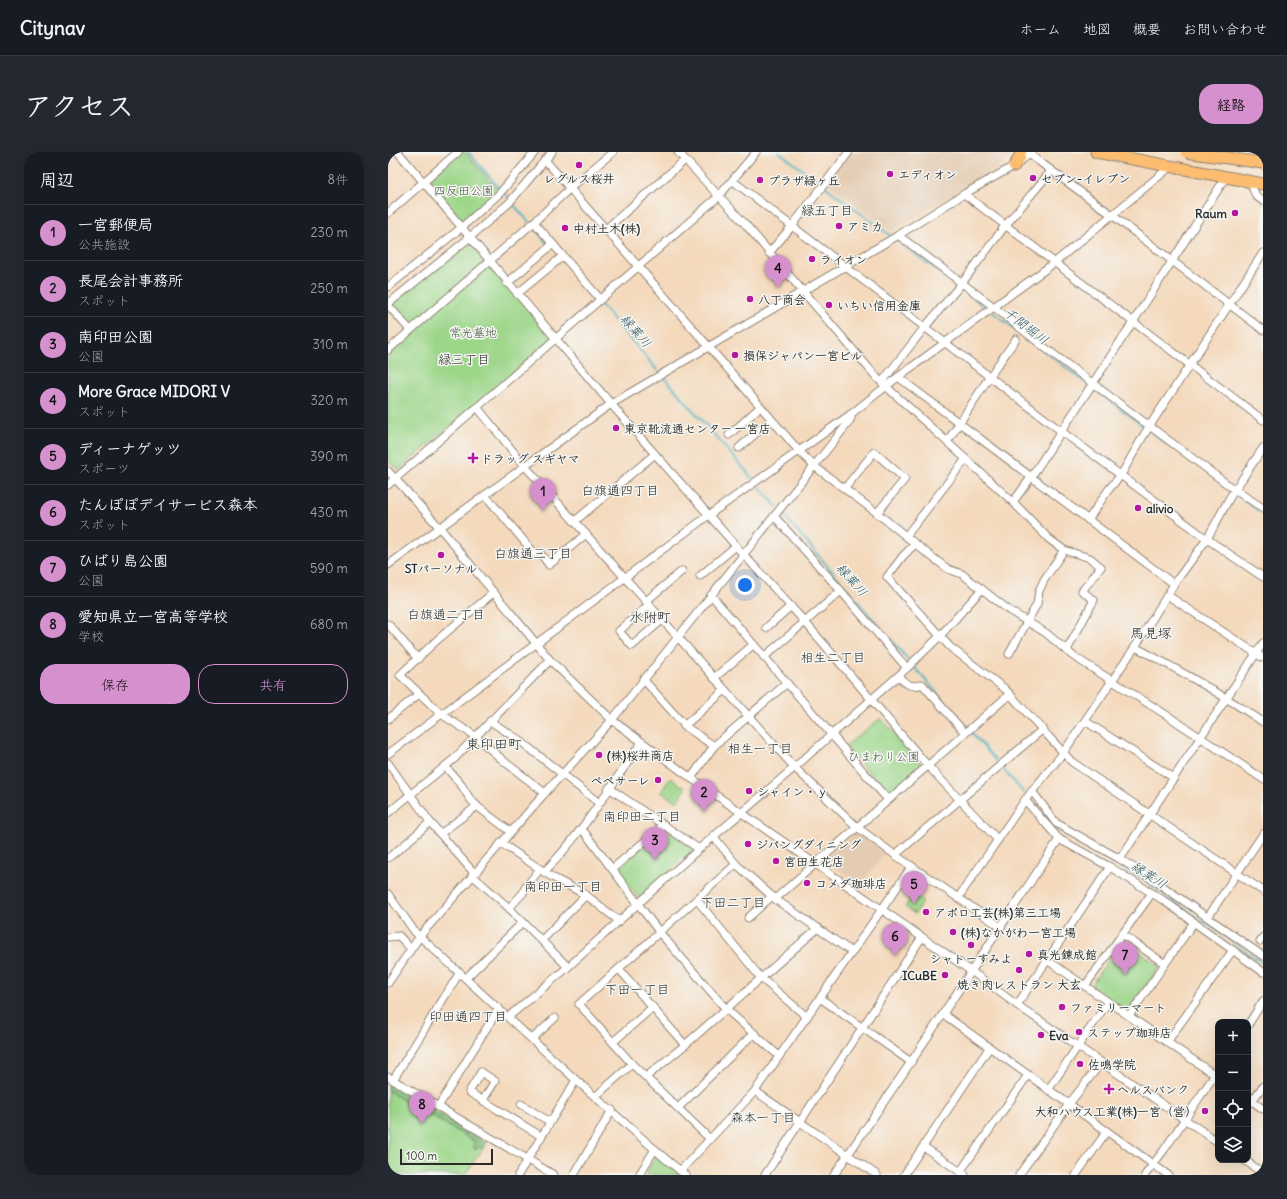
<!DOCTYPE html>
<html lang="ja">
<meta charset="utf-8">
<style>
:root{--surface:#171b24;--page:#242831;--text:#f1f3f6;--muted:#9ea1a6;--line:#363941;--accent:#d690ce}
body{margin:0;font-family:Delius,"Klee One",sans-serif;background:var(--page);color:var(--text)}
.controls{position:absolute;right:12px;bottom:12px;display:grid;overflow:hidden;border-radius:8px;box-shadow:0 4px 16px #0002}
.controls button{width:36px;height:36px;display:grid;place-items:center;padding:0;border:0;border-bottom:1px solid var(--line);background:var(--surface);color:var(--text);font:20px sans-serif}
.scale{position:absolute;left:12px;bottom:10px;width:93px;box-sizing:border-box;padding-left:4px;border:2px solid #2b2b2b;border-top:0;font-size:11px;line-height:14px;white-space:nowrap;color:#2b2b2b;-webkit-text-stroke:3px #f6f6f2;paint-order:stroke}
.you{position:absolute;left:357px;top:433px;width:14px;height:14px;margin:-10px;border:3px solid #fff;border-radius:50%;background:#1a73e8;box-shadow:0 0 0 6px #1a73e833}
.badge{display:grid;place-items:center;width:26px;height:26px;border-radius:50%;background:var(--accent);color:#111;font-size:13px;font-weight:700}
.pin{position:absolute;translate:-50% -33px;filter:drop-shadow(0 1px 2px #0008)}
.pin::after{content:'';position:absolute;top:21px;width:14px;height:12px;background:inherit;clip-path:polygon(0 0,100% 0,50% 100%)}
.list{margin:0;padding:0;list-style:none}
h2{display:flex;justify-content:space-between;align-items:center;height:52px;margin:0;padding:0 16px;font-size:17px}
h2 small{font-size:13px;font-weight:400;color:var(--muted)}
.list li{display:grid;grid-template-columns:26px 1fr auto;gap:12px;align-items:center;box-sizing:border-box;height:56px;padding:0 16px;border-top:1px solid var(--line)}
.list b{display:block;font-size:15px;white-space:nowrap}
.list p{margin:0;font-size:13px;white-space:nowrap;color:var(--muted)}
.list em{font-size:13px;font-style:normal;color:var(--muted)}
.actions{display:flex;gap:8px;padding:12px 16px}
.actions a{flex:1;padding:9px 0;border:1px solid var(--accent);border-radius:16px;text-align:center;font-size:14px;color:var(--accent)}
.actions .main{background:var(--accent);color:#111}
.icon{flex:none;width:22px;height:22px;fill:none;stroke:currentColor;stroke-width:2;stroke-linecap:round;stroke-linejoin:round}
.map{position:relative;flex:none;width:875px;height:1023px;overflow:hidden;border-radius:16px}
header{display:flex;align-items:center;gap:24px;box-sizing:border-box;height:56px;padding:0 20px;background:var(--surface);border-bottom:1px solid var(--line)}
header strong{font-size:19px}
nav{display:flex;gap:22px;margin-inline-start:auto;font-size:14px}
.intro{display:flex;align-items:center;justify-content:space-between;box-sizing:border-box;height:96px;padding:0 24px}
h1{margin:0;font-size:28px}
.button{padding:10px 18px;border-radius:16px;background:var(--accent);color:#111;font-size:14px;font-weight:700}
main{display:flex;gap:24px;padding:0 24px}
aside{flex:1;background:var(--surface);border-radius:16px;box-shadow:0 4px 16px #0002}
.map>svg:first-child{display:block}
</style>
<header>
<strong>Citynav</strong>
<nav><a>ホーム</a><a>地図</a><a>概要</a><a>お問い合わせ</a></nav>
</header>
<div class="intro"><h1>アクセス</h1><a class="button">経路</a></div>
<main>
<aside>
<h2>周辺<small>8件</small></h2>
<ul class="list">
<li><span class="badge">1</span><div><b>一宮郵便局</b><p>公共施設</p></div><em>230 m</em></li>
<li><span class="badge">2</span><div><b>長尾会計事務所</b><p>スポット</p></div><em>250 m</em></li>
<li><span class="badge">3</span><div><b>南印田公園</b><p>公園</p></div><em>310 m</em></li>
<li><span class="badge">4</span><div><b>More Grace MIDORI V</b><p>スポット</p></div><em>320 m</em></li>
<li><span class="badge">5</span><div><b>ディーナゲッツ</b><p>スポーツ</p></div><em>390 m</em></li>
<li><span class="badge">6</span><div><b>たんぽぽデイサービス森本</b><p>スポット</p></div><em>430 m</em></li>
<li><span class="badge">7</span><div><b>ひばり島公園</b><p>公園</p></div><em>590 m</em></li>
<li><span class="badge">8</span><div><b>愛知県立一宮高等学校</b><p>学校</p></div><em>680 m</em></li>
</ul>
<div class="actions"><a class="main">保存</a><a>共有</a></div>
</aside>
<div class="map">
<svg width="875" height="1023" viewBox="0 0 875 1023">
<rect width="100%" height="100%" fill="#f6f6f2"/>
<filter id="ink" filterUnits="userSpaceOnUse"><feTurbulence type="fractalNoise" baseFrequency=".025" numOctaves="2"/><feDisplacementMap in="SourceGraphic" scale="8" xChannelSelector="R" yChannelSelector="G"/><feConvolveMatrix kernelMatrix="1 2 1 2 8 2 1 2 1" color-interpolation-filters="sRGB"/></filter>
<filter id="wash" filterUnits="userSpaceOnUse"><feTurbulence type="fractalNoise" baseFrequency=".012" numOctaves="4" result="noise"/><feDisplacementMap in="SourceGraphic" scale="16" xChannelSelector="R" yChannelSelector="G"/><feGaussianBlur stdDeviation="0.9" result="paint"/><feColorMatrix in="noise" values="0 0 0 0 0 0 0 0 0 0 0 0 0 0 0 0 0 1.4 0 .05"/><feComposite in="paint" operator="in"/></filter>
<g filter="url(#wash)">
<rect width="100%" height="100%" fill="#f4d9bc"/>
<g fill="#e4ccb3">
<polygon points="461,0 620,0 621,5 611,16 503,79 437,30"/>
<polygon points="467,680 469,680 497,700 473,733 439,709 438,705"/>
</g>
<g fill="#9cd689" stroke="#64805a">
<polygon points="70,0 77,0 112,41 73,76 36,30"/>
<polygon points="82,89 166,186 12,317 8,317 0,308 0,203 29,178 5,151"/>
<polygon points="493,566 534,613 501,643 457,594"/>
<polygon points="282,626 297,636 289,650 273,640"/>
<polygon points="276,677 304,695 305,698 251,747 228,718"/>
<polygon points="525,742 535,749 527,762 517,755"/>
<polygon points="734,788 772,814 740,859 703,833"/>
<polygon points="0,939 96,995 77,1023 0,1023"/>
<polygon points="268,1004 292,1023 257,1023"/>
</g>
<polygon fill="#7db775" stroke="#547150" points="0,927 36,952 99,991 96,995 86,997 86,989 36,960 36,953 30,956 21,957 15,948 0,939"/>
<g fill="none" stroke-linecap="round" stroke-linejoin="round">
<g stroke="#47b4c3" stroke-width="2">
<polyline points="80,0 112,37"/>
<polyline points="391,0 503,84"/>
<polyline points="116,41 120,45"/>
<polyline points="124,51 141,70"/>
<polyline points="146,75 158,90"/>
<polyline points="507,87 569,133"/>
<polyline points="573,136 599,157"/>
<polyline points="212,152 270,219"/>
<polyline points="603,159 758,276"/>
<polyline points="276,225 364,326"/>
<polyline points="761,278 783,295"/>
<polyline points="371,335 389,355"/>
<polyline points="850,344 875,362"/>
<polyline points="393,360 521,509"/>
<polyline points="526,515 578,574"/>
<polyline points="583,580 609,610"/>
<polyline points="614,616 636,641"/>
<polyline points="641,646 665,674 763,733 875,811"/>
</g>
</g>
</g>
<g filter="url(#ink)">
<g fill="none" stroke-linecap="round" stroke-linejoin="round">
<defs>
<g id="minor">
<polyline points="10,0 223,252 355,402 417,470 540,614 610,688"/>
<polyline points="290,0 358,73 491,228 625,350 644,324 745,170 838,25"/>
<polyline points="641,2 724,63 875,178"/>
<polyline points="157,8 321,195 411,299 426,314 489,361 540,402 560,417 574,422 622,459 658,481 685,504 780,564 875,627"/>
<polyline points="345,29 673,279 819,387 875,425"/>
<polyline points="862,30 868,44 875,49"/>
<polyline points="576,42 875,268"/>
<polyline points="0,61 70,0"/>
<polyline points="146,70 212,147"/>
<polyline points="218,77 297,8"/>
<polyline points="510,83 606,155 656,195 847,338 875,356"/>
<polyline points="381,101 404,74 461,0"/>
<polyline points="119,131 165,92"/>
<polyline points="0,135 73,76 112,41 147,0"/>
<polyline points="129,142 175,104"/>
<polyline points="0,152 81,86 121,51 164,0"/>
<polyline points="0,153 22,178"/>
<polyline points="0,198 146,70 181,37 225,0"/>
<polyline points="510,225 786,432"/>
<polyline points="494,230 537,175 574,131 617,74 663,19"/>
<polyline points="89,255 137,314 406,615 469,675 507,703 613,775"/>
<polyline points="341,283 372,255"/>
<polyline points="559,290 602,224 628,187"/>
<polyline points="351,296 383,268"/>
<polyline points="0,319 52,376 162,508 224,568 303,626 583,819 629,853 830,990"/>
<polyline points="0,333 331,44 368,0"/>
<polyline points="457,336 486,300 517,327 489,361"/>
<polyline points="97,343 147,402 152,401 161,413 198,382"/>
<polyline points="625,350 661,387 676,398 702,406 713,415 694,439 706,448 679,498"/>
<polyline points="700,368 721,337 733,323 757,281 875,101"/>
<polyline points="187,369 267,302"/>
<polyline points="518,384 578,307"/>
<polyline points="527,392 515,404 499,425 562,495 617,537 684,610 875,739"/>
<polyline points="0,413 223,252 509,84 576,42 626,14 644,0"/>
<polyline points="312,424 348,394"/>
<polyline points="105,441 48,489 12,523 53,562 87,584 117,610 157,641"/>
<polyline points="323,443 500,648"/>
<polyline points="779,443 875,506"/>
<polyline points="258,449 294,419"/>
<polyline points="262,452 231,479 244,494 275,467"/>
<polyline points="0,472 30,507"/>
<polyline points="378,476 403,454"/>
<path d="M 747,495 C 791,518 834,542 875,570"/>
<polyline points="621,502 649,452 651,439 656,428 676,398"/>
<polyline points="376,505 453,439"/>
<polyline points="519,516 552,484 594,437"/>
<path d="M 510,524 C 517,531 523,537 534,532 L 577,581"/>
<polyline points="326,526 365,493"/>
<polyline points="255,527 298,575 326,594"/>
<polyline points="0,567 31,542"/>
<polyline points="102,569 131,588 211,651"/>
<polyline points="697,569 786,626"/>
<polyline points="296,574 337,538"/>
<polyline points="0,602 321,363 463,262 510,225 666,111 782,15"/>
<polyline points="0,611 42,670 86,721"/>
<polyline points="57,614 74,634 82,647 90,655 123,680"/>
<polyline points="303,626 326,594 399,531"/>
<polyline points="221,636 311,697"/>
<polyline points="644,639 668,671 732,707 770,731 875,804"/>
<polyline points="637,648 671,687 722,715 775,748 875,820"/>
<polyline points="0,661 66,607 162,508"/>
<polyline points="194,677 272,781 338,857 391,904"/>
<polyline points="52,682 89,654"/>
<polyline points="325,684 348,712 387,747 464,800"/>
<polyline points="113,691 164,725 198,743 231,769"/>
<polyline points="507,703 655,577"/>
<polyline points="0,706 15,694 42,670"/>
<polyline points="732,707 875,491"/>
<polyline points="224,717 276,673"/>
<path d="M 156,720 C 195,681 222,634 254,590"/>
<polyline points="84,723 121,756 180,815"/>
<polyline points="0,742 27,780 188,928 280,1009 298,1023"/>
<polyline points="570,746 637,648 675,601 747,495 786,432 819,387 842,345 875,296"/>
<polyline points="387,747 622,542"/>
<polyline points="309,748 373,826 419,865"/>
<polyline points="121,756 135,741 137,736 152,717"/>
<polyline points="820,765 875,682"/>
<polyline points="360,766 384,744"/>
<polyline points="734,782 777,812"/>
<polyline points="0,785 11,784 22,796"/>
<polyline points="154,788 198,743"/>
<polyline points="872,789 875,785"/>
<polyline points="659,808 830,925"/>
<polyline points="231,817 297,893"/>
<polyline points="78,826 135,770"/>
<polyline points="0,831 32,784 157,641 224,568 461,270 463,266 463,262"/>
<polyline points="697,834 764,741"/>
<polyline points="432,846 523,910"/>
<polyline points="629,853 722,715"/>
<polyline points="555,862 780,1023"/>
<polyline points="741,864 806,770"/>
<polyline points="120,865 180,815 311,697 407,615 519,516 453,439 386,364"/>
<polyline points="860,873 875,849"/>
<polyline points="144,887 167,866"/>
<polyline points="225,890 265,855"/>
<polyline points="779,890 845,798"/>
<polyline points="0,925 166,1023"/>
<polyline points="258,925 297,893 430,776"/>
<polyline points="5,928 72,820"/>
<polyline points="660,938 720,850"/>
<polyline points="367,939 489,1023"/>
<polyline points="208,944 244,912"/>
<polyline points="860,946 875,957"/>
<polyline points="95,948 107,929 93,920 81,940 153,984"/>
<polyline points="864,949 875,934"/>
<polyline points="133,952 162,970"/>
<polyline points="50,955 111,856"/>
<polyline points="290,956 366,881"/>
<polyline points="322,987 244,912 191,852 348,712"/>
<polyline points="536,995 577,1023"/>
<polyline points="856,1008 875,1021"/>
<polyline points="292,1019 367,939 524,714"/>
<polyline points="572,1020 640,923"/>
<polyline points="130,1023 188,928"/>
<polyline points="186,1023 224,958"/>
<polyline points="251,1023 267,997"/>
<polyline points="377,1023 534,785"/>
<polyline points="446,1023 523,910 671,687"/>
<polyline points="516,1023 601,896"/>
<polyline points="631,1023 681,952 713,911"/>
<polyline points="688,1023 719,979"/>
<polyline points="757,1023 776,998 830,918"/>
</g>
<g id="highway">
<polyline points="708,0 875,32"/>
<polyline points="626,14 632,5 632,0"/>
</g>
</defs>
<use href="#minor" stroke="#908274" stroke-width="9"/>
<use href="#highway" stroke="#908274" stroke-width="13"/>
<use href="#minor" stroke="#fff" stroke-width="7"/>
<use href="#highway" stroke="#fcbd6f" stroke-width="11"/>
<defs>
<polyline id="highway-bridge" points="798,0 875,11"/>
</defs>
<use href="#highway-bridge" stroke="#908274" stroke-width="13" stroke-linecap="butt"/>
<use href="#highway-bridge" stroke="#fcbd6f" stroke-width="11"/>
</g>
</g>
<g fill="#b5179e" stroke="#f6f6f2" stroke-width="1.5">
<circle cx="191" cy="13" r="4"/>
<circle cx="502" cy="22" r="4"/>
<circle cx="645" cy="26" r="4"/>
<circle cx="372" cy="28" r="4"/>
<circle cx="847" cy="61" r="4"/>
<circle cx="451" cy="74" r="4"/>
<circle cx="177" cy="76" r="4"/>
<circle cx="424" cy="107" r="4"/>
<circle cx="362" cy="147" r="4"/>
<circle cx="441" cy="153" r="4"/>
<circle cx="347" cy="203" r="4"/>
<circle cx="228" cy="276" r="4"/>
<path d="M83 300h4v4h4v4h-4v4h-4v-4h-4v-4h4z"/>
<circle cx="750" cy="356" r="4"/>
<circle cx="53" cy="403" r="4"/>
<circle cx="211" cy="603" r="4"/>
<circle cx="270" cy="628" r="4"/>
<circle cx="361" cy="639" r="4"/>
<circle cx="360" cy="692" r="4"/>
<circle cx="388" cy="709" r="4"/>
<circle cx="419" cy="731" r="4"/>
<circle cx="538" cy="760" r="4"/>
<circle cx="565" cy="780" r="4"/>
<circle cx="583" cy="793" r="4"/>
<circle cx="641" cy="802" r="4"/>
<circle cx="631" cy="818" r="4"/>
<circle cx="557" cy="823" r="4"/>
<circle cx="674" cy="855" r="4"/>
<circle cx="691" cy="880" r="4"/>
<circle cx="653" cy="883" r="4"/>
<circle cx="692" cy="912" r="4"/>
<path d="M719 931h4v4h4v4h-4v4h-4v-4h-4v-4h4z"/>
<circle cx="817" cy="959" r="4"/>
</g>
<g text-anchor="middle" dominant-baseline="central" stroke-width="3" stroke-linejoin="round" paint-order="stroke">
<g font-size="12" font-weight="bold" fill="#2b2b2b" stroke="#f6f6f2" text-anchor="start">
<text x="510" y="22">エディオン</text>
<text x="191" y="26" text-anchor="middle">レグルス桜井</text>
<text x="653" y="26">セブン-イレブン</text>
<text x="380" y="28">プラザ緑ヶ丘</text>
<text x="839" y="61" text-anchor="end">Raum</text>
<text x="459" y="74">アミカ</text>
<text x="185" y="76">中村土木(株)</text>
<text x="432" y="107">ライオン</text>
<text x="370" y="147">八丁商会</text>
<text x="449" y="153">いちい信用金庫</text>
<text x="355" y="203">損保ジャパン一宮ビル</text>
<text x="236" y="276">東京靴流通センター 一宮店</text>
<text x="93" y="306">ドラッグ スギヤマ</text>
<text x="758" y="356">alivio</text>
<text x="53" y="416" text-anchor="middle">STパーソナル</text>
<text x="219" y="603">(株)桜井商店</text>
<text x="262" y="628" text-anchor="end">ぺぺサーレ</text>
<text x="369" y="639">シャイン・ｙ</text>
<text x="368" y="692">ジパングダイニング</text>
<text x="396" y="709">宮田生花店</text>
<text x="427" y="731">コメダ珈琲店</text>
<text x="546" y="760">アポロ工芸(株)第三工場</text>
<text x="573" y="780">(株)なかがわ一宮工場</text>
<text x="649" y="802">真光錬成館</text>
<text x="583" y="806" text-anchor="middle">シャトーすみよ</text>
<text x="549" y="823" text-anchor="end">ICuBE</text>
<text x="631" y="832" text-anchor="middle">焼き肉レストラン 大玄</text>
<text x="682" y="855">ファミリーマート</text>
<text x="699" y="880">ステップ珈琲店</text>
<text x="661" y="883">Eva</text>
<text x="700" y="912">佐鳴学院</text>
<text x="729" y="937">ヘルスバンク</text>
<text x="809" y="959" text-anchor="end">大和ハウス工業(株)一宮（営）</text>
</g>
<g font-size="12" fill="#475642" stroke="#f6f6f2">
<text x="76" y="38">四反田公園</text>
<text x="85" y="180">常光墓地</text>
<text x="496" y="604">ひまわり公園</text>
</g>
<g font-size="13" fill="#2b2b2b" stroke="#f6f6f2">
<text x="439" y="58">緑五丁目</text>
<text x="76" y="207">緑三丁目</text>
<text x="232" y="338">白旗通四丁目</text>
<text x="145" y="401">白旗通三丁目</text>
<text x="58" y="462">白旗通二丁目</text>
<text x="445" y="505">相生二丁目</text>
<text x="372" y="596">相生一丁目</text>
<text x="254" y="664">南印田二丁目</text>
<text x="175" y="734">南印田一丁目</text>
<text x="345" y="750">下田二丁目</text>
<text x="249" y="837">下田一丁目</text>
<text x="80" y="864">印田通四丁目</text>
<text x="375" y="965">森本一丁目</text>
</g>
<g font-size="13" font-style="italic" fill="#355b60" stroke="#f6f6f2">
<text transform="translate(638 174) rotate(37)">千間堀川</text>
<text transform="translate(248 179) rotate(49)">縁葉川</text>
<text transform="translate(464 428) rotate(49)">縁葉川</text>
<text transform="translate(761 723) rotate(33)">縁葉川</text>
</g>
<g font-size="14" fill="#2b2b2b" stroke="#f6f6f2">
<text x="262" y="465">水附町</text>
<text x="763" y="481">馬見塚</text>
<text x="106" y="592">東印田町</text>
</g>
</g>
</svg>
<div class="controls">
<button>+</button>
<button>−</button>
<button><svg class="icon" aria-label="locate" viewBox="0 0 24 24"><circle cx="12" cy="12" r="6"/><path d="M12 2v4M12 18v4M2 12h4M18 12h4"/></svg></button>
<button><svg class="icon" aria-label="layers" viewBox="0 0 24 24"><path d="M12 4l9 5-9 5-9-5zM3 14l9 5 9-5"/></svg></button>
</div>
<div class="scale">100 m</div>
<div class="you"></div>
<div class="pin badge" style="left:155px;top:359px">1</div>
<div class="pin badge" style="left:316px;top:660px">2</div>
<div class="pin badge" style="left:267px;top:708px">3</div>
<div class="pin badge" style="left:390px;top:136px">4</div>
<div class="pin badge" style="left:526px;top:752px">5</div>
<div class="pin badge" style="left:507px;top:804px">6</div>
<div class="pin badge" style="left:737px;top:823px">7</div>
<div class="pin badge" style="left:34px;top:972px">8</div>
</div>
</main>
